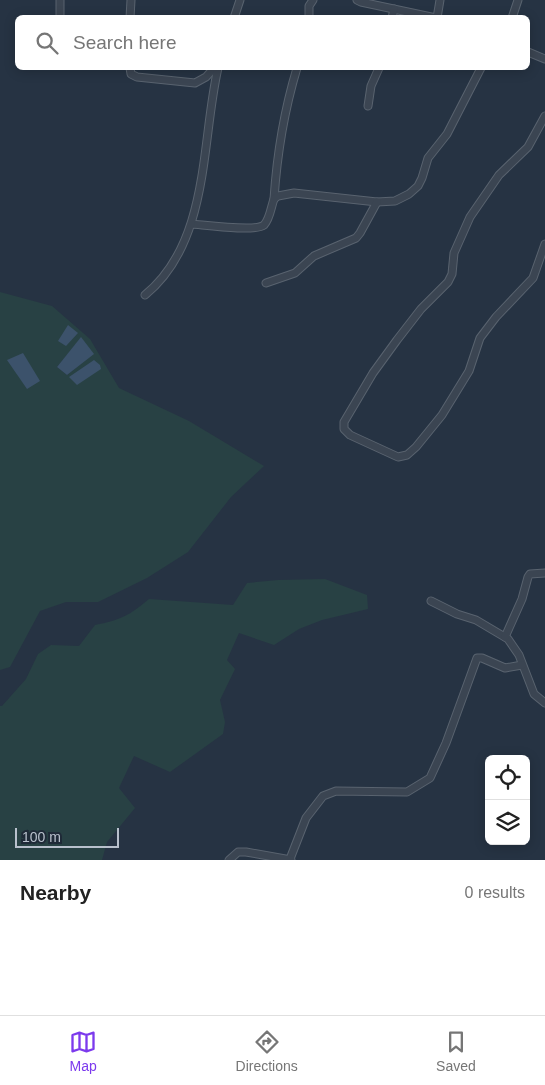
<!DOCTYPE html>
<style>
:root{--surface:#fff;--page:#f2f2f2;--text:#222;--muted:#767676;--line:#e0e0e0;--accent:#7c3aed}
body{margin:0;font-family:Helvetica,sans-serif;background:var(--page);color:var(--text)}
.controls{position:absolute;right:15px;bottom:15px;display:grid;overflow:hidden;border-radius:8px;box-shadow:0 2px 12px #0003}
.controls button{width:45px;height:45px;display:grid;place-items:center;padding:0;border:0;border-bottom:1px solid var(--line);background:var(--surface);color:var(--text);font:25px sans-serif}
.scale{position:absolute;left:15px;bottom:12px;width:104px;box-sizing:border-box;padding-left:5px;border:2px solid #b8c0cc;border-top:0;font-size:14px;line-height:18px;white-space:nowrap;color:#b8c0cc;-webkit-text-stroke:4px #1f2a38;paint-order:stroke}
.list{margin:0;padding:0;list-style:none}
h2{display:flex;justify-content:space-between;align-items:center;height:65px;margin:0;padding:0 20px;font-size:21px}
h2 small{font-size:16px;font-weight:400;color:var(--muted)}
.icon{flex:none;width:28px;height:28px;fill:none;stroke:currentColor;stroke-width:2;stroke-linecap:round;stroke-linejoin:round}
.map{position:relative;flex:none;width:545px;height:860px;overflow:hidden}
.search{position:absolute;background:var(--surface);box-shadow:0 2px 12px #0003;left:15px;right:15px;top:15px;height:55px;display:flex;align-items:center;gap:12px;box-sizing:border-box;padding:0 18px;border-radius:8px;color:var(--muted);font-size:19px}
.sheet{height:155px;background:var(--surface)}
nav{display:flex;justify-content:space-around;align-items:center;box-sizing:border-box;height:70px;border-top:1px solid var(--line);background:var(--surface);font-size:14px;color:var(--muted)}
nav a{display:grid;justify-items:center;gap:2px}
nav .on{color:var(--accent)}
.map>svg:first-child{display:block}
</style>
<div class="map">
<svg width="545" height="860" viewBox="0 0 545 860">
<rect width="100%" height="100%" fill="#263343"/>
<g fill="#284144" fill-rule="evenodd">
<path d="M 0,292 L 52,306 L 90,339 L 119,388 L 189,421 L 264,466 L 231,497 L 188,552 L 147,578 L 98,602 L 66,602 L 40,611 L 10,667 L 0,670 ZM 81,338 L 93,354 L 67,375 L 57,367 Z"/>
<path d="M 325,579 L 367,595 L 368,609 L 322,620 L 299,629 L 274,645 L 239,633 L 227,660 L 235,669 L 220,700 L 225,722 L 223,734 L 170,772 L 134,756 L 119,788 L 135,808 L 107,842 L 102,860 L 0,860 L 0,706 L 2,706 L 26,679 L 38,654 L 51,645 L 79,646 L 95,625 C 120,620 129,616 149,599 L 233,605 L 247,583 L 278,580 Z"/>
</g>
<g fill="#3c526b">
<polygon points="68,325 78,333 66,346 58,341"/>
<polygon points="81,337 94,354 67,375 57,367"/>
<polygon points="23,353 40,381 27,389 7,360"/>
<polygon points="94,360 100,365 101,369 77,385 69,377"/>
</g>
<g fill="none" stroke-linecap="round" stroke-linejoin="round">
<defs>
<g id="minor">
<polyline points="357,0 361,2 436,18"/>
<polyline points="60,18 60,0"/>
<polyline points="130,18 131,0"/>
<polyline points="234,18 240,0"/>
<polyline points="309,18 309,6 313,0"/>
<polyline points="392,18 394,9"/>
<polyline points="437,18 440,0"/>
<polyline points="512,18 518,0"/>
<polyline points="528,52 545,59"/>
<polyline points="130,68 131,74 137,77 195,83 206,77 214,68"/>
<polyline points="368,106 371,86 379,68"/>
<polyline points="545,116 528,147 499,175 470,217 454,253 452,274 448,282 421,309 397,340 373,373 344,422 344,429 350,435 398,457 407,455 416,447 442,415 469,371 480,338 496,317 533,278 545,244"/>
<path d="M 274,199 C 277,154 284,111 297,68"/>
<path d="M 192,224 C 205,225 255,232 264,225 C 270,219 271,207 274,199 L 278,196 L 294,193 L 377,202 L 395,201 L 409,194 L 418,186 L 422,178 L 428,158 L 447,134 L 481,68"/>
<polyline points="266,283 295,273 314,256 356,238 360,233 377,202"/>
<path d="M 145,295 C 210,242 201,142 218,68"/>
<polyline points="431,601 457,614 476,620 508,639 519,655 534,694 545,703"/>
<polyline points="505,637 522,599 528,577 530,574 545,573"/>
<polyline points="290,859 306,818 323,796 336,791 407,792 430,778 446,743 477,658 482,658 505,668 522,665"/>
<polyline points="229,860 238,852 246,852 291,860"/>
</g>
</defs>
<use href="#minor" stroke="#59636f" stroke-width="9"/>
<use href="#minor" stroke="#3b4552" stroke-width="7"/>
</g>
</svg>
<div class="controls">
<button><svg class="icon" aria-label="locate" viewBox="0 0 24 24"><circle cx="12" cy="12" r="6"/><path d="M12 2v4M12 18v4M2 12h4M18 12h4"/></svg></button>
<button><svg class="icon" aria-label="layers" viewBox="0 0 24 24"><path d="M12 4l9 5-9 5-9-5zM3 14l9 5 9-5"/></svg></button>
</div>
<div class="scale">100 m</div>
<div class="search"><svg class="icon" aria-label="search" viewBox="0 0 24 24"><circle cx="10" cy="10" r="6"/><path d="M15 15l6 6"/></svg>Search here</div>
</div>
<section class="sheet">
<h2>Nearby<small>0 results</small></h2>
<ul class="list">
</ul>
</section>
<nav>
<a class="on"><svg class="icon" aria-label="map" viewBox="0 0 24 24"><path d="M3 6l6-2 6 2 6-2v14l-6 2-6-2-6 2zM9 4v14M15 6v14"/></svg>Map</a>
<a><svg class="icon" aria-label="directions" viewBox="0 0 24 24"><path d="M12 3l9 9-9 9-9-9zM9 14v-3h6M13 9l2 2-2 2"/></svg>Directions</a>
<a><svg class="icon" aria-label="saved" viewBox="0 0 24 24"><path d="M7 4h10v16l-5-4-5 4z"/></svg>Saved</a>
</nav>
